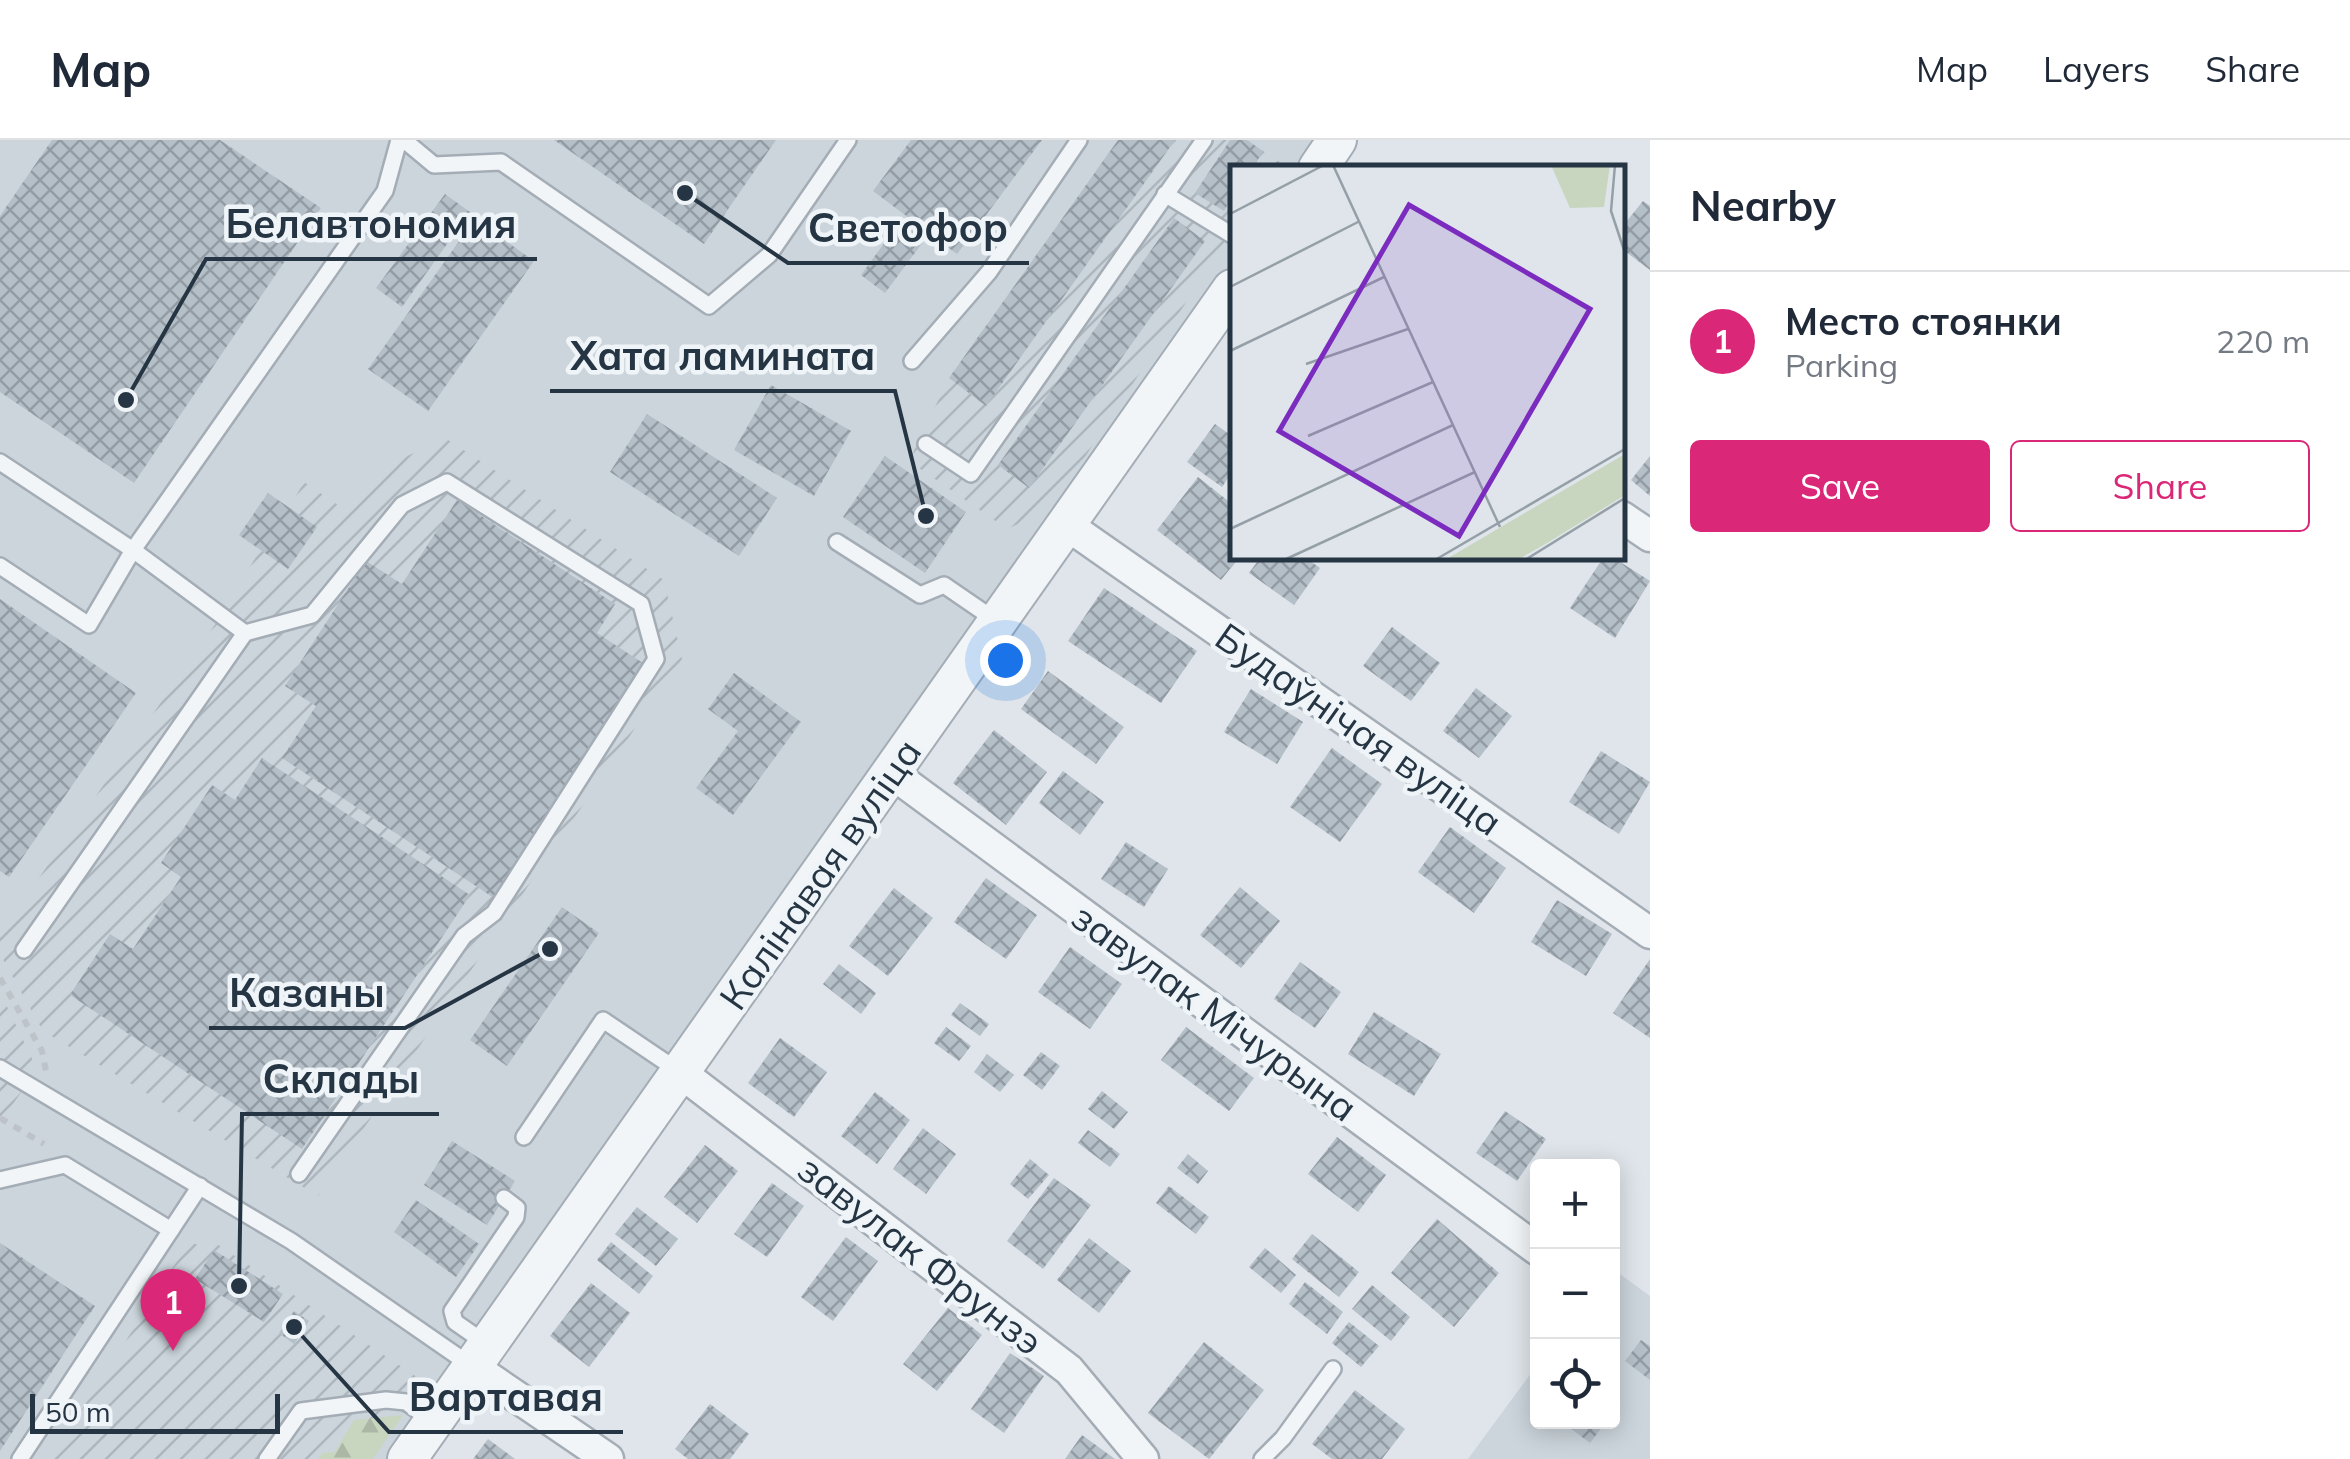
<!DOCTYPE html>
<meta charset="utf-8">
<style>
:root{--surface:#fff;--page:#f2f2f3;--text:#1f2937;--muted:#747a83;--line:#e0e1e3;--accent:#db2777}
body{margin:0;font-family:Mulish,sans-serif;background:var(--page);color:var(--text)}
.controls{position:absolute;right:30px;bottom:30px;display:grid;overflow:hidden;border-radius:10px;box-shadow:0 5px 25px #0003}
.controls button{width:90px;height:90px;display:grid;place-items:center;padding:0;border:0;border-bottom:2px solid var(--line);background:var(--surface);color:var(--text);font:50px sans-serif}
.scale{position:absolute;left:30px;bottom:25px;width:250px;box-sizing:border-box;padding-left:10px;border:5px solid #263543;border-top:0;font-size:28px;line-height:35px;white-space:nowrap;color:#263543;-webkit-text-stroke:8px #eef4f7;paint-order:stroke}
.you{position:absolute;left:1005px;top:520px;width:35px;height:35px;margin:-25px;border:8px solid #fff;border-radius:50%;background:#1a73e8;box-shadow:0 0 0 15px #1a73e833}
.badge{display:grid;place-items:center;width:65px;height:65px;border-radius:50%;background:var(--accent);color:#fff;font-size:32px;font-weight:700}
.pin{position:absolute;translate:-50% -82px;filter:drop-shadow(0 2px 5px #0008)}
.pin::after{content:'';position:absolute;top:52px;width:35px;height:30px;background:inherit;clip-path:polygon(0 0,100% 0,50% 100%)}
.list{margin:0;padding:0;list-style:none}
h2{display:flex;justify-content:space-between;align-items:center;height:130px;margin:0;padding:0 40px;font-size:42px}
h2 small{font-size:32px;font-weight:400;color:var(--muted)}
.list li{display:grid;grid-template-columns:65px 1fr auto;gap:30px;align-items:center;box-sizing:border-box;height:140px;padding:0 40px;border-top:2px solid var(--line)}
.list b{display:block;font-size:38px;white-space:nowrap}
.list p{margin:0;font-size:32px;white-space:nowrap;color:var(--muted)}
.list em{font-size:32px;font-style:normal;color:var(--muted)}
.actions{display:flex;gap:20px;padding:30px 40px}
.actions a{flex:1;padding:22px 0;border:2px solid var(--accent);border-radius:10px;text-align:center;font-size:35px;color:var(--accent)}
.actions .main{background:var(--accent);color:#fff}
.icon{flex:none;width:55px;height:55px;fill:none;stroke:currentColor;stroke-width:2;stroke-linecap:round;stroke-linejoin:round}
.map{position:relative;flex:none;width:1650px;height:1319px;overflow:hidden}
header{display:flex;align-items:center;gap:60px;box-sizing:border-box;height:140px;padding:0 50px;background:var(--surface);border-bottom:2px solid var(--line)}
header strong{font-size:48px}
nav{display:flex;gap:55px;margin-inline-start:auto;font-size:35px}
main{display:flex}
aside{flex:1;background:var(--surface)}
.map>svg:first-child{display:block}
</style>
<header>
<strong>Map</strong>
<nav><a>Map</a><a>Layers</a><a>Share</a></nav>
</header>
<main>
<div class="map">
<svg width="1650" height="1319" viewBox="0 0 1650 1319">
<defs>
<pattern id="industrial-furrows" width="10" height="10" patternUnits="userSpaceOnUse" patternTransform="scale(2.5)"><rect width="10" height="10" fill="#ccd5dc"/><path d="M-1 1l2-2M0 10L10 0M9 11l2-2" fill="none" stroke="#afb7be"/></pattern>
<pattern id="forest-firs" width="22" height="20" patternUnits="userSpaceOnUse" patternTransform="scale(2.5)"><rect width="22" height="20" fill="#c8d5bf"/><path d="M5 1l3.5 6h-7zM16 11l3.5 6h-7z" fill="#acb7a5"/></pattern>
<pattern id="building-cross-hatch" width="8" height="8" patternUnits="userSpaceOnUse" patternTransform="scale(2.5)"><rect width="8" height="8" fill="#b5bfc8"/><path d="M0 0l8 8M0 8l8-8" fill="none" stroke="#939ca4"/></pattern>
</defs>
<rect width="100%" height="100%" fill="#dfe5ea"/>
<g fill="#ccd5dc">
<polygon points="0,0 1324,0 1304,27 1232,28 1232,129 392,1319 0,1319"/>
<polygon points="1613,1129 1650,1156 1650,1319 1468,1319 1537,1225 1538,1282 1612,1282"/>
</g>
<g fill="url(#industrial-furrows)">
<polygon points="1118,0 1247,0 1280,22 1276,27 1232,28 1232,92 1051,369 1007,389 909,321 949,238"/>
<polygon points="445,298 664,440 682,519 318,1056 43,891 0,814 0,794 221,476 260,410 239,395 268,353 289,368 304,342 344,369 370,334"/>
<polygon points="0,852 37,929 0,983"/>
<polygon points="211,1100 444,1255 424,1285 400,1271 367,1319 50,1319 190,1101 205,1109"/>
</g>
<polygon fill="url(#forest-firs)" points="403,1275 373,1319 318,1319 322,1313 335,1312 354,1280"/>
<g fill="url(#building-cross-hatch)">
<polygon points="52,0 220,0 321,68 134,343 0,252 0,76"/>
<polygon points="554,0 776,0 704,104"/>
<polygon points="911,0 1042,0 957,114 873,51"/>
<polygon points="1118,0 1175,0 986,266 949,238"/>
<polygon points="1230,0 1247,0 1263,11 1253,28 1232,28 1232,58 1224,71 1195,53"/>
<polygon points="445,54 470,72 402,167 376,148"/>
<polygon points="1643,61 1650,66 1650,130 1622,109 1622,87"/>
<polygon points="1174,78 1205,101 1029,348 998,325"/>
<polygon points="475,79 534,121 428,271 368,229"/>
<polygon points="901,80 926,98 885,153 861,135"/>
<polygon points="771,245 851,291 814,356 734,310"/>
<polygon points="647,274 777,358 739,416 610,332"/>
<polygon points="1215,284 1232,296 1232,332 1222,347 1187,322"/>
<polygon points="885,316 966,372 925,433 843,377"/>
<polygon points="1650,316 1650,356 1631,340"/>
<polygon points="1198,337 1232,364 1232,418 1239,418 1221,440 1157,390"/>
<polygon points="268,353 317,387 288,429 239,395"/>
<polygon points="457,360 615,464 597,493 646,525 494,758 282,618 316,566 285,546 366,421 402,444"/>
<polygon points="1260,418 1306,418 1320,428 1294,465 1249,433"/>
<polygon points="1603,418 1614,418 1650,441 1615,498 1570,468"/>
<polygon points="1104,448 1197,511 1161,563 1068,501"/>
<polygon points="0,459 136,553 9,737 0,731"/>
<polygon points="1392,487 1440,523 1411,561 1363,526"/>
<polygon points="1048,531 1124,587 1096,624 1021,569"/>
<polygon points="734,533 801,582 733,675 696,648 738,591 708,569"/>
<polygon points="1476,548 1512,576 1479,618 1443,591"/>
<polygon points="1251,549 1303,582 1277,624 1224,592"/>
<polygon points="994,590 1047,632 1006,685 953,643"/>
<polygon points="1332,608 1382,644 1340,702 1290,667"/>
<polygon points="1601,611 1650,642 1619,694 1569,662"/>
<polygon points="262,618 470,755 302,1009 70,855 110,794 133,809 181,737 161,723 212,645 235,660"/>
<polygon points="1063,631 1104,662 1080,695 1039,663"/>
<polygon points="1450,687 1506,728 1474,773 1418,732"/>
<polygon points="1126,702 1168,729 1144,767 1101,739"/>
<polygon points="986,738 1037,775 1006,819 954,782"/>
<polygon points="1240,747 1280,781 1241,828 1200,795"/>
<polygon points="894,748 933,778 888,836 849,806"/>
<polygon points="1557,760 1612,794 1586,836 1531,802"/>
<polygon points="562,767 599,793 507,926 470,900"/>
<polygon points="1070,807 1122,844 1090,889 1038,852"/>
<polygon points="1650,819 1650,898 1613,873"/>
<polygon points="1300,822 1341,852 1315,888 1274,859"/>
<polygon points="839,824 876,853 861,874 823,844"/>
<polygon points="960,863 989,884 980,896 951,875"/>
<polygon points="1374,872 1441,914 1414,956 1348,914"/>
<polygon points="946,887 971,906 959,921 934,903"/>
<polygon points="1186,887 1254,938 1229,971 1161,920"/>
<polygon points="780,898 827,932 794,977 748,943"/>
<polygon points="1041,912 1060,926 1042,950 1023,935"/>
<polygon points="987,914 1014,935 1000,952 974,932"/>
<polygon points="1102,951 1128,972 1114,989 1088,969"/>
<polygon points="875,952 910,980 877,1024 841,996"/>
<polygon points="1505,971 1546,999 1517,1041 1476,1013"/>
<polygon points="923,988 956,1014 926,1054 893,1029"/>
<polygon points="1088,990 1120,1014 1110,1027 1078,1003"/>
<polygon points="1337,997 1386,1035 1358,1072 1308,1034"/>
<polygon points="452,1001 515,1041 487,1085 424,1045"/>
<polygon points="705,1005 738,1031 697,1083 664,1057"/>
<polygon points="1188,1014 1208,1031 1198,1044 1177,1028"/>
<polygon points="1030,1019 1049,1035 1028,1059 1010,1044"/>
<polygon points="1054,1038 1091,1065 1043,1129 1007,1101"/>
<polygon points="772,1043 804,1066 767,1117 734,1094"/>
<polygon points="1169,1046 1209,1077 1196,1094 1156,1063"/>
<polygon points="416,1060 479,1104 456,1137 394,1092"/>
<polygon points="637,1067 678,1099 656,1126 615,1094"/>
<polygon points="1437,1079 1499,1133 1454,1187 1391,1133"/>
<polygon points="1312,1094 1359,1132 1339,1157 1292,1119"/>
<polygon points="846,1097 878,1121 833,1181 801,1157"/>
<polygon points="1089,1098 1131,1131 1099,1173 1057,1140"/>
<polygon points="611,1102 653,1136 639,1154 597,1120"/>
<polygon points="0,1103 95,1166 0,1311"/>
<polygon points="1265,1108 1296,1135 1281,1153 1249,1127"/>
<polygon points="214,1110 283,1154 264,1182 195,1139"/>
<polygon points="1305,1142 1343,1172 1327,1194 1289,1164"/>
<polygon points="591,1143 630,1173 589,1227 550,1196"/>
<polygon points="1372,1145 1410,1177 1391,1201 1352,1169"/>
<polygon points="948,1168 982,1195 937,1251 903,1224"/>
<polygon points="294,1171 309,1181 294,1204 279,1193"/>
<polygon points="1349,1182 1379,1206 1361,1227 1332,1203"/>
<polygon points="1641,1200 1650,1206 1650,1240 1625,1221"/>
<polygon points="1204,1202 1264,1250 1209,1319 1148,1273"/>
<polygon points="1010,1213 1044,1236 1004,1293 971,1269"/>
<polygon points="1355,1250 1405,1289 1382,1319 1332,1319 1312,1304"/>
<polygon points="710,1264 749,1294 730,1319 688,1319 675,1309"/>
<polygon points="1568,1282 1606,1282 1590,1303 1566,1285"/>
<polygon points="1082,1295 1115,1319 1065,1319"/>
<polygon points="488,1299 515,1319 473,1319"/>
</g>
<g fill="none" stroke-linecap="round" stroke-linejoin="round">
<defs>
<g id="service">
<polyline points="404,0 434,25 501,22 709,166 769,115 848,0"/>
<polyline points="1165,54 1232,95"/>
<polyline points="912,221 989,132 1079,0"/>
<polyline points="926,304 971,334 1204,0"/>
<polyline points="0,322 133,410 245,493"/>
<polyline points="837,402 920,455 944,445 995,480"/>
<polyline points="0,426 89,485 133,410 385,51 399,0"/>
<polyline points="24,810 245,493 312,475 402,365 447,342 641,464 656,519 494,773 464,796 299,1034"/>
<polyline points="0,928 291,1101 473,1227"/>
<polyline points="524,997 603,880 680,932"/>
<polyline points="0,1040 65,1025 171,1090"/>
<polyline points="488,1205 455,1182 452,1171 516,1077 517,1068 504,1058"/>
<polyline points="20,1319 200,1046"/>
<polyline points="267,1319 301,1271 386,1260 406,1262 433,1282"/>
<polyline points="1262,1319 1283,1298 1333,1229"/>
</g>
<g id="minor">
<polyline points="1622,377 1650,396"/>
<polyline points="1067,385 1650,793"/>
<polyline points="893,634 1538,1110"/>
<polyline points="680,932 1069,1230 1143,1319"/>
<polyline points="473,1227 608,1319"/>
</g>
<g id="tertiary">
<polyline points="1318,28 1337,0"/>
<polyline points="407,1319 1232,149"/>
</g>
</defs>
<use href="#service" stroke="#a4adb5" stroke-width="20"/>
<use href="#minor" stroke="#a4adb5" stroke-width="35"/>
<use href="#tertiary" stroke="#a4adb5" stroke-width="42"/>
<g stroke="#bdc3c9" stroke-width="6" stroke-dasharray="8 8" stroke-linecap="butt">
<polyline points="0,838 42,911 46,931"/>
<polyline points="0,978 44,1004"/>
</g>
<use href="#service" stroke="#f2f5f8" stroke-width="15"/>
<use href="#minor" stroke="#f2f5f8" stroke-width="30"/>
<use href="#tertiary" stroke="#f2f5f8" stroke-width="38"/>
</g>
<g text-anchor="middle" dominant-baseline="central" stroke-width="9" stroke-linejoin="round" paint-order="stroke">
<g font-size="38" fill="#263543" stroke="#eef4f7">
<text transform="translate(1359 589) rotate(35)">Будаўнічая вуліца</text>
<text transform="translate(820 734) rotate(-55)">Калінавая вуліца</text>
<text transform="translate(1215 872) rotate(36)">завулак Мічурына</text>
<text transform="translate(921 1115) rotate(38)">завулак Фрунзэ</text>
</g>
</g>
<g transform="translate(1230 25)">
<rect width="395" height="395" fill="#dfe5ea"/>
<path d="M 395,289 L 395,330 L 317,378 L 287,395 L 215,395 Z" fill="#c8d5bf"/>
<path d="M 321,0 L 380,0 L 374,42 L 340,43 Z" fill="#c8d5bf"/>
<path fill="none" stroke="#959fa7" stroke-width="2.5" d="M 103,0 L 270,362M 385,0 L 381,46 L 395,88M 0,49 L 94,0M 0,122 L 128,57M 0,186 L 154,112M 76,199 L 178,164M 78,271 L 203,217M 0,364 L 223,260M 54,395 L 245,307M 205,395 L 395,284M 295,395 L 395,333"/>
<path fill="#7b2cbf" fill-opacity="0.15" stroke="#7b2cbf" stroke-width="5" d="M 179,40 L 360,144 L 229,371 L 49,266 Z"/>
<rect width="395" height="395" fill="none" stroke="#263543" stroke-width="5"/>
</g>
<path fill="none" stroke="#263543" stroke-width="4" d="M126 260L206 119H537M685 53L788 123H1029M926 376L895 251H550M550 809L405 888H209M239 1146L242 974H439M294 1187L389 1292H623"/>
<g fill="#263543" stroke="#eef4f7" stroke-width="4">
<circle cx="126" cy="260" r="10"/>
<circle cx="685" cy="53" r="10"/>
<circle cx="926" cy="376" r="10"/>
<circle cx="550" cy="809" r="10"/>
<circle cx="239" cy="1146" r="10"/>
<circle cx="294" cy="1187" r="10"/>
</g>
<g font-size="40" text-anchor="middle" font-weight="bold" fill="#263543" stroke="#eef4f7" stroke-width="9" stroke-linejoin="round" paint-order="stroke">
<text x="371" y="98">Белавтономия</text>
<text x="908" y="102">Светофор</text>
<text x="723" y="230">Хата ламината</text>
<text x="307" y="867">Казаны</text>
<text x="341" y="953">Склады</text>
<text x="506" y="1271">Вартавая</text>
</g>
</svg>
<div class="controls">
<button>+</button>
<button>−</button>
<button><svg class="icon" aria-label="locate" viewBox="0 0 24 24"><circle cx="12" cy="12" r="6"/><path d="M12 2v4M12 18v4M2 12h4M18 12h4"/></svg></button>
</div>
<div class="scale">50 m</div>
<div class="you"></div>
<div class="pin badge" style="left:173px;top:1211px">1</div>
</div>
<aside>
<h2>Nearby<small></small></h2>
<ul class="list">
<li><span class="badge">1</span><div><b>Место стоянки</b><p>Parking</p></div><em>220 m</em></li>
</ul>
<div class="actions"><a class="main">Save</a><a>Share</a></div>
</aside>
</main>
